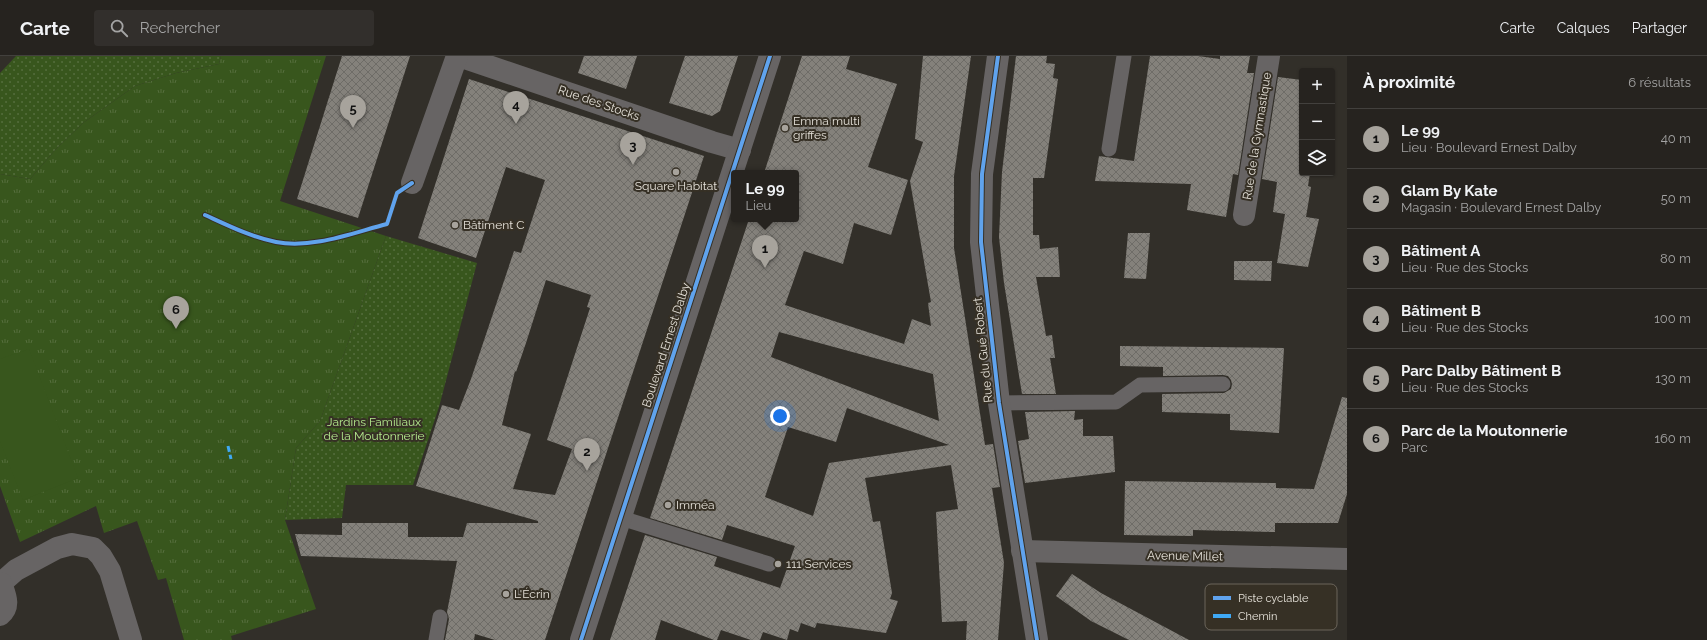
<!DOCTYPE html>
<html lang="fr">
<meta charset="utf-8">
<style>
:root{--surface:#26231f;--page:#322f2c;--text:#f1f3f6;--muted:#a4a4a4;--line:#42403d;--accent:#a7a39c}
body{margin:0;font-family:Raleway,sans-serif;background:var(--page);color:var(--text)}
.controls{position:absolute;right:12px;top:12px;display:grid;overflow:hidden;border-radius:4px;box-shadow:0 1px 3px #0004}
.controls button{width:36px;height:36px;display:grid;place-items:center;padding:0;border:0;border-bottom:1px solid var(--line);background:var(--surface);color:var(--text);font:20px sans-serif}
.you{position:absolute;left:780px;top:360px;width:14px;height:14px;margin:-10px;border:3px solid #fff;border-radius:50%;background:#1a73e8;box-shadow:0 0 0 6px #1a73e833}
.badge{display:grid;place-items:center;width:26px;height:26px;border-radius:50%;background:var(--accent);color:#111;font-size:13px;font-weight:700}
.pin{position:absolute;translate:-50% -33px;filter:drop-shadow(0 1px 2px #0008)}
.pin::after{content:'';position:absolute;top:21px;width:14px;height:12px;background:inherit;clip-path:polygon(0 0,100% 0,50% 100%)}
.popup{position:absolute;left:731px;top:114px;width:68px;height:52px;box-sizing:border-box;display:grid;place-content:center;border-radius:4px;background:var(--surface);filter:drop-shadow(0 1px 3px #0005);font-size:13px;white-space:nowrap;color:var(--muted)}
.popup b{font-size:15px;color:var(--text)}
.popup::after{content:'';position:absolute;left:50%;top:100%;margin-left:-8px;border:8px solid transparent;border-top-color:var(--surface)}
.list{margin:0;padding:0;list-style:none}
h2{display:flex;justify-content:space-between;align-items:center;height:52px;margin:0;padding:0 16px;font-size:17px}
h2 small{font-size:13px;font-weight:400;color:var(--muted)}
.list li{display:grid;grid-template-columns:26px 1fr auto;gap:12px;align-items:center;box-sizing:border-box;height:60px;padding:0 16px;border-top:1px solid var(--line)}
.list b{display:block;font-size:15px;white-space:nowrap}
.list p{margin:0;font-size:13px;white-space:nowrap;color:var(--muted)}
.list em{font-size:13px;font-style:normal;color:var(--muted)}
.icon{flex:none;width:22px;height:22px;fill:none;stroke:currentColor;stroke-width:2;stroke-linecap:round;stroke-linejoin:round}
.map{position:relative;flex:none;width:1347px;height:584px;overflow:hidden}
header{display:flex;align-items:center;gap:24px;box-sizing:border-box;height:56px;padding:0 20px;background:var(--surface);border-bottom:1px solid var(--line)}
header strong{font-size:19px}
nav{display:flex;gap:22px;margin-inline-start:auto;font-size:14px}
.search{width:280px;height:36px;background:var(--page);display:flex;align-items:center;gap:10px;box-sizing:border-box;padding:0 14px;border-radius:4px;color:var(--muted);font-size:15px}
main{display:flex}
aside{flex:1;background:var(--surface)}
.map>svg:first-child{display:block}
</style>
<header>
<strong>Carte</strong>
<div class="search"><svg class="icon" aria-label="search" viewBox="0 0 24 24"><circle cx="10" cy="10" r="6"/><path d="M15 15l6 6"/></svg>Rechercher</div>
<nav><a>Carte</a><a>Calques</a><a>Partager</a></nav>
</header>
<main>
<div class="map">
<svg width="1347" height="584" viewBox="0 0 1347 584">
<defs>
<pattern id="grass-tufts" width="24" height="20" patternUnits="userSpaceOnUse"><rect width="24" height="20" fill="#38561d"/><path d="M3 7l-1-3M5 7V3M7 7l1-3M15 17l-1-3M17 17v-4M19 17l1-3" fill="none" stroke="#556e3d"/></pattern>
<pattern id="garden-dots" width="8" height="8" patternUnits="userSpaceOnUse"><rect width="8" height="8" fill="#38561d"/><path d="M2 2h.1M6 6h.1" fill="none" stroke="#556e3d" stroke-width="1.8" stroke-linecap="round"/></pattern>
<pattern id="building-cross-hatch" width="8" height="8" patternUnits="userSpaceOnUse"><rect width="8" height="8" fill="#84817b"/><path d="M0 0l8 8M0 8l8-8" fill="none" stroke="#6e6c67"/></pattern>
</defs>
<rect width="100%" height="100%" fill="#322f29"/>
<polygon fill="url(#grass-tufts)" points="221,0 326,0 280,145 386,180 320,365 296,392 285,464 316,553 231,580 232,584 184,584 166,522 158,524 137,465 104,477 96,450 20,486 0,430 0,118 30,123 56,93 83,67 135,30 176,17 219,8"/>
<g fill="url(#garden-dots)">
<polygon points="16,0 221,0 219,8 176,17 135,30 83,67 56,93 30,123 0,118 0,17"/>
<polygon points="386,180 477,207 439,351 413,429 346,429 342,462 285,464 296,392 320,365"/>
</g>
<polygon fill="#38561d" points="29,293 78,422 23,444 0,385 0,303"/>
<g fill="url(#building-cross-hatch)" fill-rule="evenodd">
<polygon points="342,0 410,0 358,162 297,143"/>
<polygon points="584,0 637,0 626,33 578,17"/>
<polygon points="685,0 738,0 720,55 712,60 669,47"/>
<path d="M 802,0 L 850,0 L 846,13 L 897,28 L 868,111 L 908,124 L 891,179 L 854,167 L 843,208 L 804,195 L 785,249 L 904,288 L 912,263 L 931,270 L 928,247 L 931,246 L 910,125 L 923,86 L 915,83 L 923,0 L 971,0 L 954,120 L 954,192 L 985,389 L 993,388 L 1000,431 L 992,432 L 1004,507 L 998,584 L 966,584 L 967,565 L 942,566 L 936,456 L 958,453 L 951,409 L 865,422 L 873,466 L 880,465 L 892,537 L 890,543 L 898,545 L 886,577 L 817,567 L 815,572 L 801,567 L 798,576 L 790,573 L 787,584 L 763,576 L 760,584 L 751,584 L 721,574 L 717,584 L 714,584 L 661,564 L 655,584 L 610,584 L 645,479 L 717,501 L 714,510 L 780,532 L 795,490 L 727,469 L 722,484 L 650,462 L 749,163 L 796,163 L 796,117 L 764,117 ZM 779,276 L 933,318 L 939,365 L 771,301 ZM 847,352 L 949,389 L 829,407 L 813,460 L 765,441 L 788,371 L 836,386 Z"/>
<polygon points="1016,0 1047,0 1046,7 1055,8 1053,22 1058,23 1044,122 1033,122 1033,179 1039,179 1040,193 1058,191 1060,221 1036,221 1046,280 1052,279 1055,302 1050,302 1056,338 1022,338 1004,227 999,181 1002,116"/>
<polygon points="1150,0 1198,0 1220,3 1220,0 1250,0 1247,17 1254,17 1238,119 1233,118 1226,161 1187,154 1191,128 1095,125 1099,100 1134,105"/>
<polygon points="1278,21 1302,24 1302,117 1310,117 1308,130 1311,131 1306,161 1319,163 1308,211 1277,207 1285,158 1273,156 1277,126 1262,123"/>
<path d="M 469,23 L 704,100 L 545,584 L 495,584 L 475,578 L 474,584 L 445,584 L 449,563 L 447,556 L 457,505 L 301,500 L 295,478 L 342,479 L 342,467 L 408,467 L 408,481 L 463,481 L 467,467 L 538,467 L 538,465 L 416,430 L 442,349 L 459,354 L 471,323 L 514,195 L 521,197 L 545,124 L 506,111 L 476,202 L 418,182 ZM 546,224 L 591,239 L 587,251 L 590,252 L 547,384 L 572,393 L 555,439 L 513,433 L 531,378 L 502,369 L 515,315 L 516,316 L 526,287 Z"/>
<polygon points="1128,177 1150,177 1146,223 1124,222"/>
<polygon points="1234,205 1272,205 1271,225 1234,224"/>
<polygon points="1120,290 1284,292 1279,377 1230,374 1230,358 1162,356 1162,338 1224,337 1231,333 1232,328 1231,324 1228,320 1223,319 1163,320 1163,311 1120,310"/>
<polygon points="1342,341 1347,342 1347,438 1338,467 1275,467 1275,476 1193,474 1193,480 1124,479 1125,425 1276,427 1276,432 1314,433"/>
<polygon points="1075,355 1074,364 1083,363 1083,380 1113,380 1115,416 1025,427 1018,385 1029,383 1025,356"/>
<polygon points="1072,518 1101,537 1189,584 1129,584 1091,565 1056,540"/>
</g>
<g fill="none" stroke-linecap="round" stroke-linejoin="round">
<g stroke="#676464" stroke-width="15">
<polyline points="1109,93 1124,0"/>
<polyline points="999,347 1116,346 1140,329 1223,328"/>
<polyline points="621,462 769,508"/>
<polyline points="436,584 440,561"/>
</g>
<g stroke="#676464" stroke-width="22">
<polyline points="459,0 712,86 740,94"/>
<polyline points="998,0 982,118 981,186 999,347 1037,584"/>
<polyline points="412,127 457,0"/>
<polyline points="1244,159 1269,0"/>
<polyline points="1022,495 1347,503"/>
<polyline points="0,528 16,514 57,492 72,488 93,492 101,500 110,515 131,584"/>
<path d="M 0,559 C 11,550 5,539 1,527"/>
</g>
<polyline stroke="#676464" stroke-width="22" points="581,584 770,0"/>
<polyline stroke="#3fa9f5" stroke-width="3" stroke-dasharray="6 3" stroke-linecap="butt" points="228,390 231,403"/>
<defs>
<g id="cycleway">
<polyline points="998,0 982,118 981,186 999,347 1037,584"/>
<path d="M 205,159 C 227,169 251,181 276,186 C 312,193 352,177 387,168 L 397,137 L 412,127"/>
<polyline points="581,584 770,0"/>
</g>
</defs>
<use href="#cycleway" stroke="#363025" stroke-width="6"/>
<use href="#cycleway" stroke="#60a3ed" stroke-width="4"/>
</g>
<g fill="#a7a39c" stroke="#363025" stroke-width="1.5">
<circle cx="785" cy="72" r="4"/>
<circle cx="676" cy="116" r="4"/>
<circle cx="455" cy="169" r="4"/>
<circle cx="668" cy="449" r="4"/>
<circle cx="778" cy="508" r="4"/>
<circle cx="506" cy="538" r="4"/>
</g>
<g text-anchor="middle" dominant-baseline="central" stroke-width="4" stroke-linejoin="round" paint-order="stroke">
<g font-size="12" fill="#e6e2da" stroke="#363025">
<text transform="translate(599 47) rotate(19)">Rue des Stocks</text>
<text transform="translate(1257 80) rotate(-81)">Rue de la Gymnastique</text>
<text transform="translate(666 289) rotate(-72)">Boulevard Ernest Dalby</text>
<text transform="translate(983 294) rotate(-96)">Rue du Gué Robert</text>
<text transform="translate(1185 500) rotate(1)">Avenue Millet</text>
</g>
<g font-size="12" fill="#e6e2da" stroke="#363025" text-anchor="start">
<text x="793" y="65">Emma multi<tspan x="793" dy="14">griffes</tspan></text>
<text x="676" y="130" text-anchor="middle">Square Habitat</text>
<text x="463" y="169">Bâtiment C</text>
<text x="676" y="449">Imméa</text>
<text x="786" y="508">111 Services</text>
<text x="514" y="538">L'Écrin</text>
</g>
<g font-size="12" fill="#b4ea8e" stroke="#363025">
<text x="374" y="366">Jardins Familiaux<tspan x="374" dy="14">de la Moutonnerie</tspan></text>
</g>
</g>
<rect x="1205" y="528" width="132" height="46" rx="6" fill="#363025" stroke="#6b655b" stroke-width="1"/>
<rect x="1213" y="540" width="18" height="4" fill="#60a3ed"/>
<rect x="1213" y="558" width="18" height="4" fill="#3fa9f5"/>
<g font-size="11" fill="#e6e2da">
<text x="1238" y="546">Piste cyclable</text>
<text x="1238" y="564">Chemin</text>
</g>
</svg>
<div class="controls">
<button>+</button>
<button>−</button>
<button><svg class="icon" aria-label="layers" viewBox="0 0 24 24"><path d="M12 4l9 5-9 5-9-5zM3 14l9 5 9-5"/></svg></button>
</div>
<div class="you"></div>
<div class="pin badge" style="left:765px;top:212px">1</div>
<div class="popup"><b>Le 99</b>Lieu</div>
<div class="pin badge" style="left:587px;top:415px">2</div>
<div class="pin badge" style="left:633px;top:109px">3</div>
<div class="pin badge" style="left:516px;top:68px">4</div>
<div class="pin badge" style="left:353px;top:72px">5</div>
<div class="pin badge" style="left:176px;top:273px">6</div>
</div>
<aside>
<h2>À proximité<small>6 résultats</small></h2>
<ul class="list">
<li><span class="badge">1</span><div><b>Le 99</b><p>Lieu · Boulevard Ernest Dalby</p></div><em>40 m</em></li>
<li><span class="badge">2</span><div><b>Glam By Kate</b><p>Magasin · Boulevard Ernest Dalby</p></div><em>50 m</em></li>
<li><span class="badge">3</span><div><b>Bâtiment A</b><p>Lieu · Rue des Stocks</p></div><em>80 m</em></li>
<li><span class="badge">4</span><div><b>Bâtiment B</b><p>Lieu · Rue des Stocks</p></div><em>100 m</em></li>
<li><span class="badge">5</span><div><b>Parc Dalby Bâtiment B</b><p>Lieu · Rue des Stocks</p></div><em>130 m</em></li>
<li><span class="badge">6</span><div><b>Parc de la Moutonnerie</b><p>Parc</p></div><em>160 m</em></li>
</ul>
</aside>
</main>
